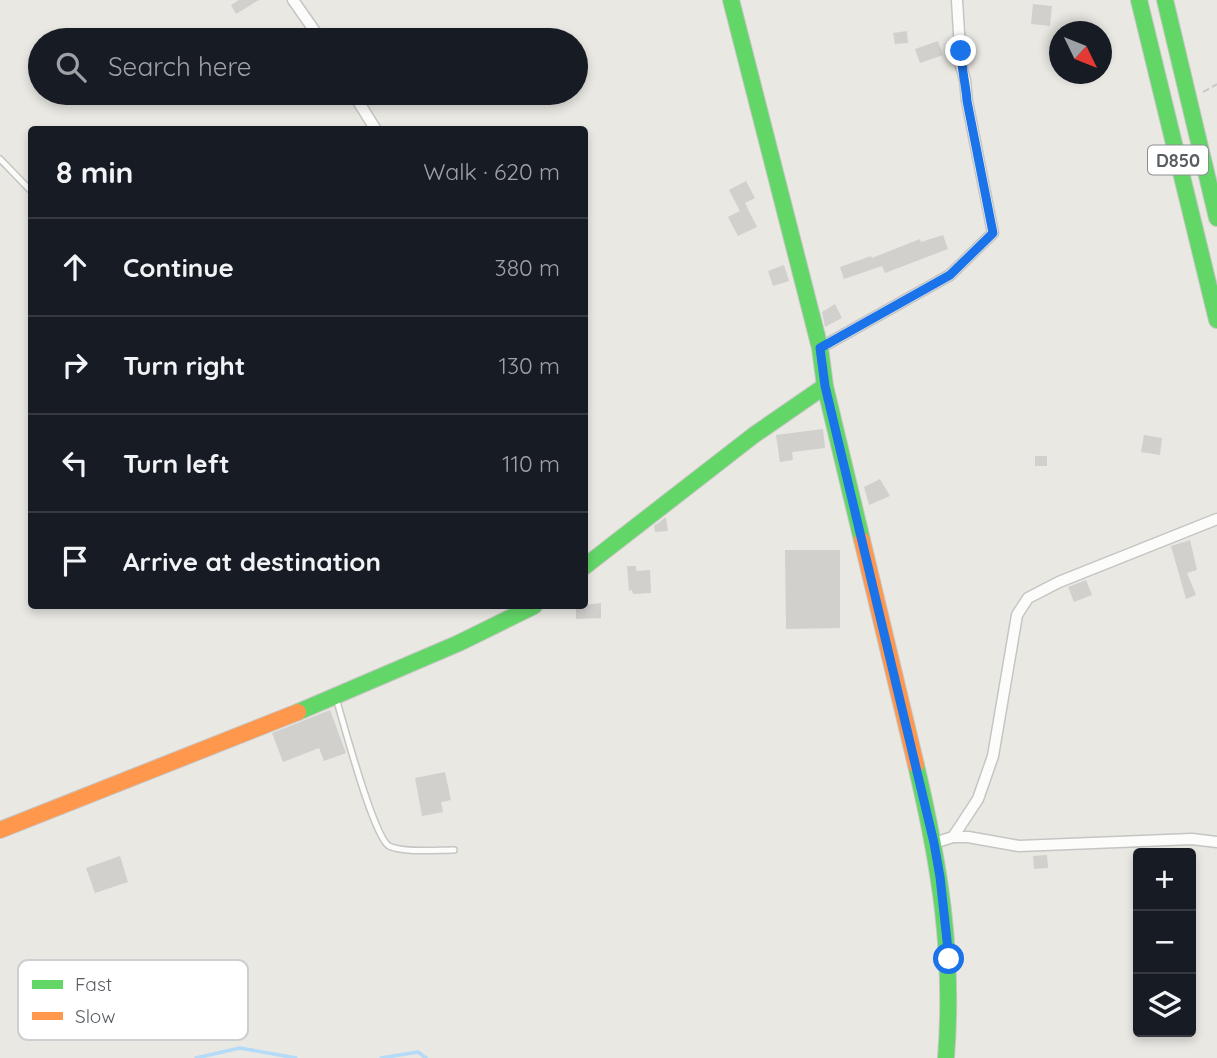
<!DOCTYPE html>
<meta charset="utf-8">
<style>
:root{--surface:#171b24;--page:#242831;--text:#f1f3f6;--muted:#9ea1a6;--line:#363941}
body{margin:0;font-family:Quicksand,sans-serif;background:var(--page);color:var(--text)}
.controls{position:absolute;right:21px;bottom:21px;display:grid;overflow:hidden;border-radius:7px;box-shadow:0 4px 10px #0003}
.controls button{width:63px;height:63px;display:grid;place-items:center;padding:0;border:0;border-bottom:2px solid var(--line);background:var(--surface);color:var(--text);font:35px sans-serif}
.compass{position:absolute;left:1049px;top:21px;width:63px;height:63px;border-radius:50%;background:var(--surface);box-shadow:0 4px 10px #0003;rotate:133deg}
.stop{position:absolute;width:21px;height:21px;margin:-16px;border:5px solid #1a73e8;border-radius:50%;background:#fff}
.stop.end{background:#1a73e8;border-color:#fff;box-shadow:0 2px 7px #0008}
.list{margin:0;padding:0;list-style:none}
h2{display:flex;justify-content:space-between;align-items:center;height:91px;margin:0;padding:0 28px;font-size:30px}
h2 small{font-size:23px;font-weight:400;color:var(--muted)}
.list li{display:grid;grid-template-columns:46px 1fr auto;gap:21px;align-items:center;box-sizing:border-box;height:98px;padding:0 28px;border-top:2px solid var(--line)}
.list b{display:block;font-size:26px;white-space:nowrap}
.list em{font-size:23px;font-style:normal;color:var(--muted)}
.icon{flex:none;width:38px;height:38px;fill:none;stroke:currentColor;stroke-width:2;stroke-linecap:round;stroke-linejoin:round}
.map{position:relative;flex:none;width:1217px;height:1058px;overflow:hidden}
.search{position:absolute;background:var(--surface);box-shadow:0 4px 10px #0003;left:28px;top:28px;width:560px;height:77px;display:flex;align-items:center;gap:18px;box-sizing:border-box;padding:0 24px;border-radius:38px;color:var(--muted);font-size:26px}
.panel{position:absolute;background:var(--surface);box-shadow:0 4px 10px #0003;left:28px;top:126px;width:560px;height:483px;border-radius:7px}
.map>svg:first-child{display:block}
</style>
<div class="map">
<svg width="1217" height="1058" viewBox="0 0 1217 1058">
<rect width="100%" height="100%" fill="#e9e8e3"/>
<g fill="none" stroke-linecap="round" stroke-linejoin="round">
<g stroke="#b4dbf7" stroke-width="3.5">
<polyline points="196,1058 240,1048 296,1058"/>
<polyline points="381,1058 418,1052 426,1058"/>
</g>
</g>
<g fill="#d1d0cd">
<polygon points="239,0 259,0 236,14 231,5"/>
<polygon points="1033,4 1052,6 1050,26 1031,24"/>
<polygon points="907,31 908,43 895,44 893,33"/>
<polygon points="938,41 943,55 920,63 915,49"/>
<polygon points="746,181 755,198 745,203 757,227 738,236 728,217 740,211 729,190"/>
<polygon points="943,235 948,249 885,273 882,266 844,279 840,267 871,256 872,258 920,239 921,242"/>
<polygon points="784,265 789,281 773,286 768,271"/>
<polygon points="835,304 842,318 825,327 822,312"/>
<polygon points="823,429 825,448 792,452 793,460 780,462 776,435"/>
<polygon points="1144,435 1162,438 1160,455 1141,452"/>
<rect x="1035" y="456" width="12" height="10"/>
<polygon points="880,479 890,496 869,505 864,487"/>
<polygon points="666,517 668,531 655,532 654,526"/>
<polygon points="1190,540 1197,570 1187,573 1196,595 1186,599 1171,546"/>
<polygon points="785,550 840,550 840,628 786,629"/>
<polygon points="627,566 636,566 636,571 650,570 651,593 633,594 632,590 629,591"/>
<polygon points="1086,580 1092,595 1074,602 1068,587"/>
<polygon points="601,603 601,618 576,619 576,606"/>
<polygon points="330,710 346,753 324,761 319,748 283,762 272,733"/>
<polygon points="445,772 451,800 441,802 443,812 422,816 415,778"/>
<polygon points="1047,855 1048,868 1034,869 1033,856"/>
<polygon points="120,856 128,882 95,893 86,868"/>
</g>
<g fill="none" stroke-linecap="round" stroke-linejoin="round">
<defs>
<g id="lane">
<polyline points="0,159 32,192"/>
<path d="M 336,698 C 343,721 373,836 389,846 C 403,853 438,850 454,850"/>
</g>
<g id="street">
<polyline points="293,0 321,40"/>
<polyline points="353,93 376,130"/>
<polyline points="820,348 950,275 993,233 967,101 965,80 961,66 957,0"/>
<polyline points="953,837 978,799 993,756 1017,615 1028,598 1059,582 1217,519"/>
<polyline points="934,843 953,837 968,837 1019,846 1192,839 1217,842"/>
</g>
<g id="fast">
<polyline points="731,0 820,348 825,386 862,540"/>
<polyline points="1139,0 1217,320"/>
<polyline points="1165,0 1217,218"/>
<polyline points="584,567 754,435 825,386"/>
<polyline points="298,712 459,643 534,606"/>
<path d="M 916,765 C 940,866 954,954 946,1058"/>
</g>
<g id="slow">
<polyline points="862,540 916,765"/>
<polyline points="0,830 298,712"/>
</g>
</defs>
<use href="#lane" stroke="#c5c5c4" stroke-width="8"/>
<use href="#street" stroke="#c5c5c4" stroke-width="13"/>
<use href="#fast" stroke="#c6c6c5" stroke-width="18"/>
<use href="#slow" stroke="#c6c6c5" stroke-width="18"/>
<polyline stroke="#c4cac7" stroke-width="2" stroke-dasharray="7 3.5" stroke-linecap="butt" points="1203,92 1217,84"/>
<use href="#lane" stroke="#fcfcfb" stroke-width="5"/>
<use href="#street" stroke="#fcfcfb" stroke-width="10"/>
<use href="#fast" stroke="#63d668" stroke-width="16"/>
<use href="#slow" stroke="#ff974d" stroke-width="16"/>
</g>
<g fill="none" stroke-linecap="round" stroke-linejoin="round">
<path stroke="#1a73e8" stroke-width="9" d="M 949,959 L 940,877 L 934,843 L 825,386 L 820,348 L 950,275 L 993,233 L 967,101 C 966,84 961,68 961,51"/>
</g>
<g text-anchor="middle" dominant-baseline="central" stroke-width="5" stroke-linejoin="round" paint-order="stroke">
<rect fill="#fff" stroke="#8b8e91" stroke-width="2" x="1148" y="145.5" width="60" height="29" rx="5"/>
<g font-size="18" font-weight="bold" fill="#595d62">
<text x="1178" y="160">D850</text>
</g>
</g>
<rect x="18" y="960" width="230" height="80" rx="10" fill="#fff" stroke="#cdced0" stroke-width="2"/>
<rect x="32" y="980" width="31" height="9" fill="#63d668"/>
<rect x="32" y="1012" width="31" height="8" fill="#ff974d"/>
<g font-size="19" fill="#595d62">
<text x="75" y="991">Fast</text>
<text x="75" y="1023">Slow</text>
</g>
</svg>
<div class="controls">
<button>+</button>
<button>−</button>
<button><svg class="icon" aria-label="layers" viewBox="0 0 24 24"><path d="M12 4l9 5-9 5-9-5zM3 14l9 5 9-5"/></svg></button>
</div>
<svg class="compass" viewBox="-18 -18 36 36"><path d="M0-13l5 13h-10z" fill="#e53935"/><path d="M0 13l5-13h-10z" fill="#9ea1a6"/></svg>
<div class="stop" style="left:949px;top:959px"></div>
<div class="stop end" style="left:961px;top:51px"></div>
<div class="search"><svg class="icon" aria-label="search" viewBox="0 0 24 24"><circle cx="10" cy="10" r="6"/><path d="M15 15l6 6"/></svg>Search here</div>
<section class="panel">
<h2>8 min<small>Walk · 620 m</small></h2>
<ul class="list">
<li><svg class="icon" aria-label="ahead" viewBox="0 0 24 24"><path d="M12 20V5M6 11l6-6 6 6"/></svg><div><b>Continue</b></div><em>380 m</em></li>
<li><svg class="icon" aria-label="right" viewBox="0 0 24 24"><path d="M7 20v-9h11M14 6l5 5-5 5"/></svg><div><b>Turn right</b></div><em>130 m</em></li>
<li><svg class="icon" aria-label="left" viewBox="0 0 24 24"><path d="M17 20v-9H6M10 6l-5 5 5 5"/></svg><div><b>Turn left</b></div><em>110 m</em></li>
<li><svg class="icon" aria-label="arrive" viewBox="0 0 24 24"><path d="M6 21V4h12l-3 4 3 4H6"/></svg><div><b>Arrive at destination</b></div></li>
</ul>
</section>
</div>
